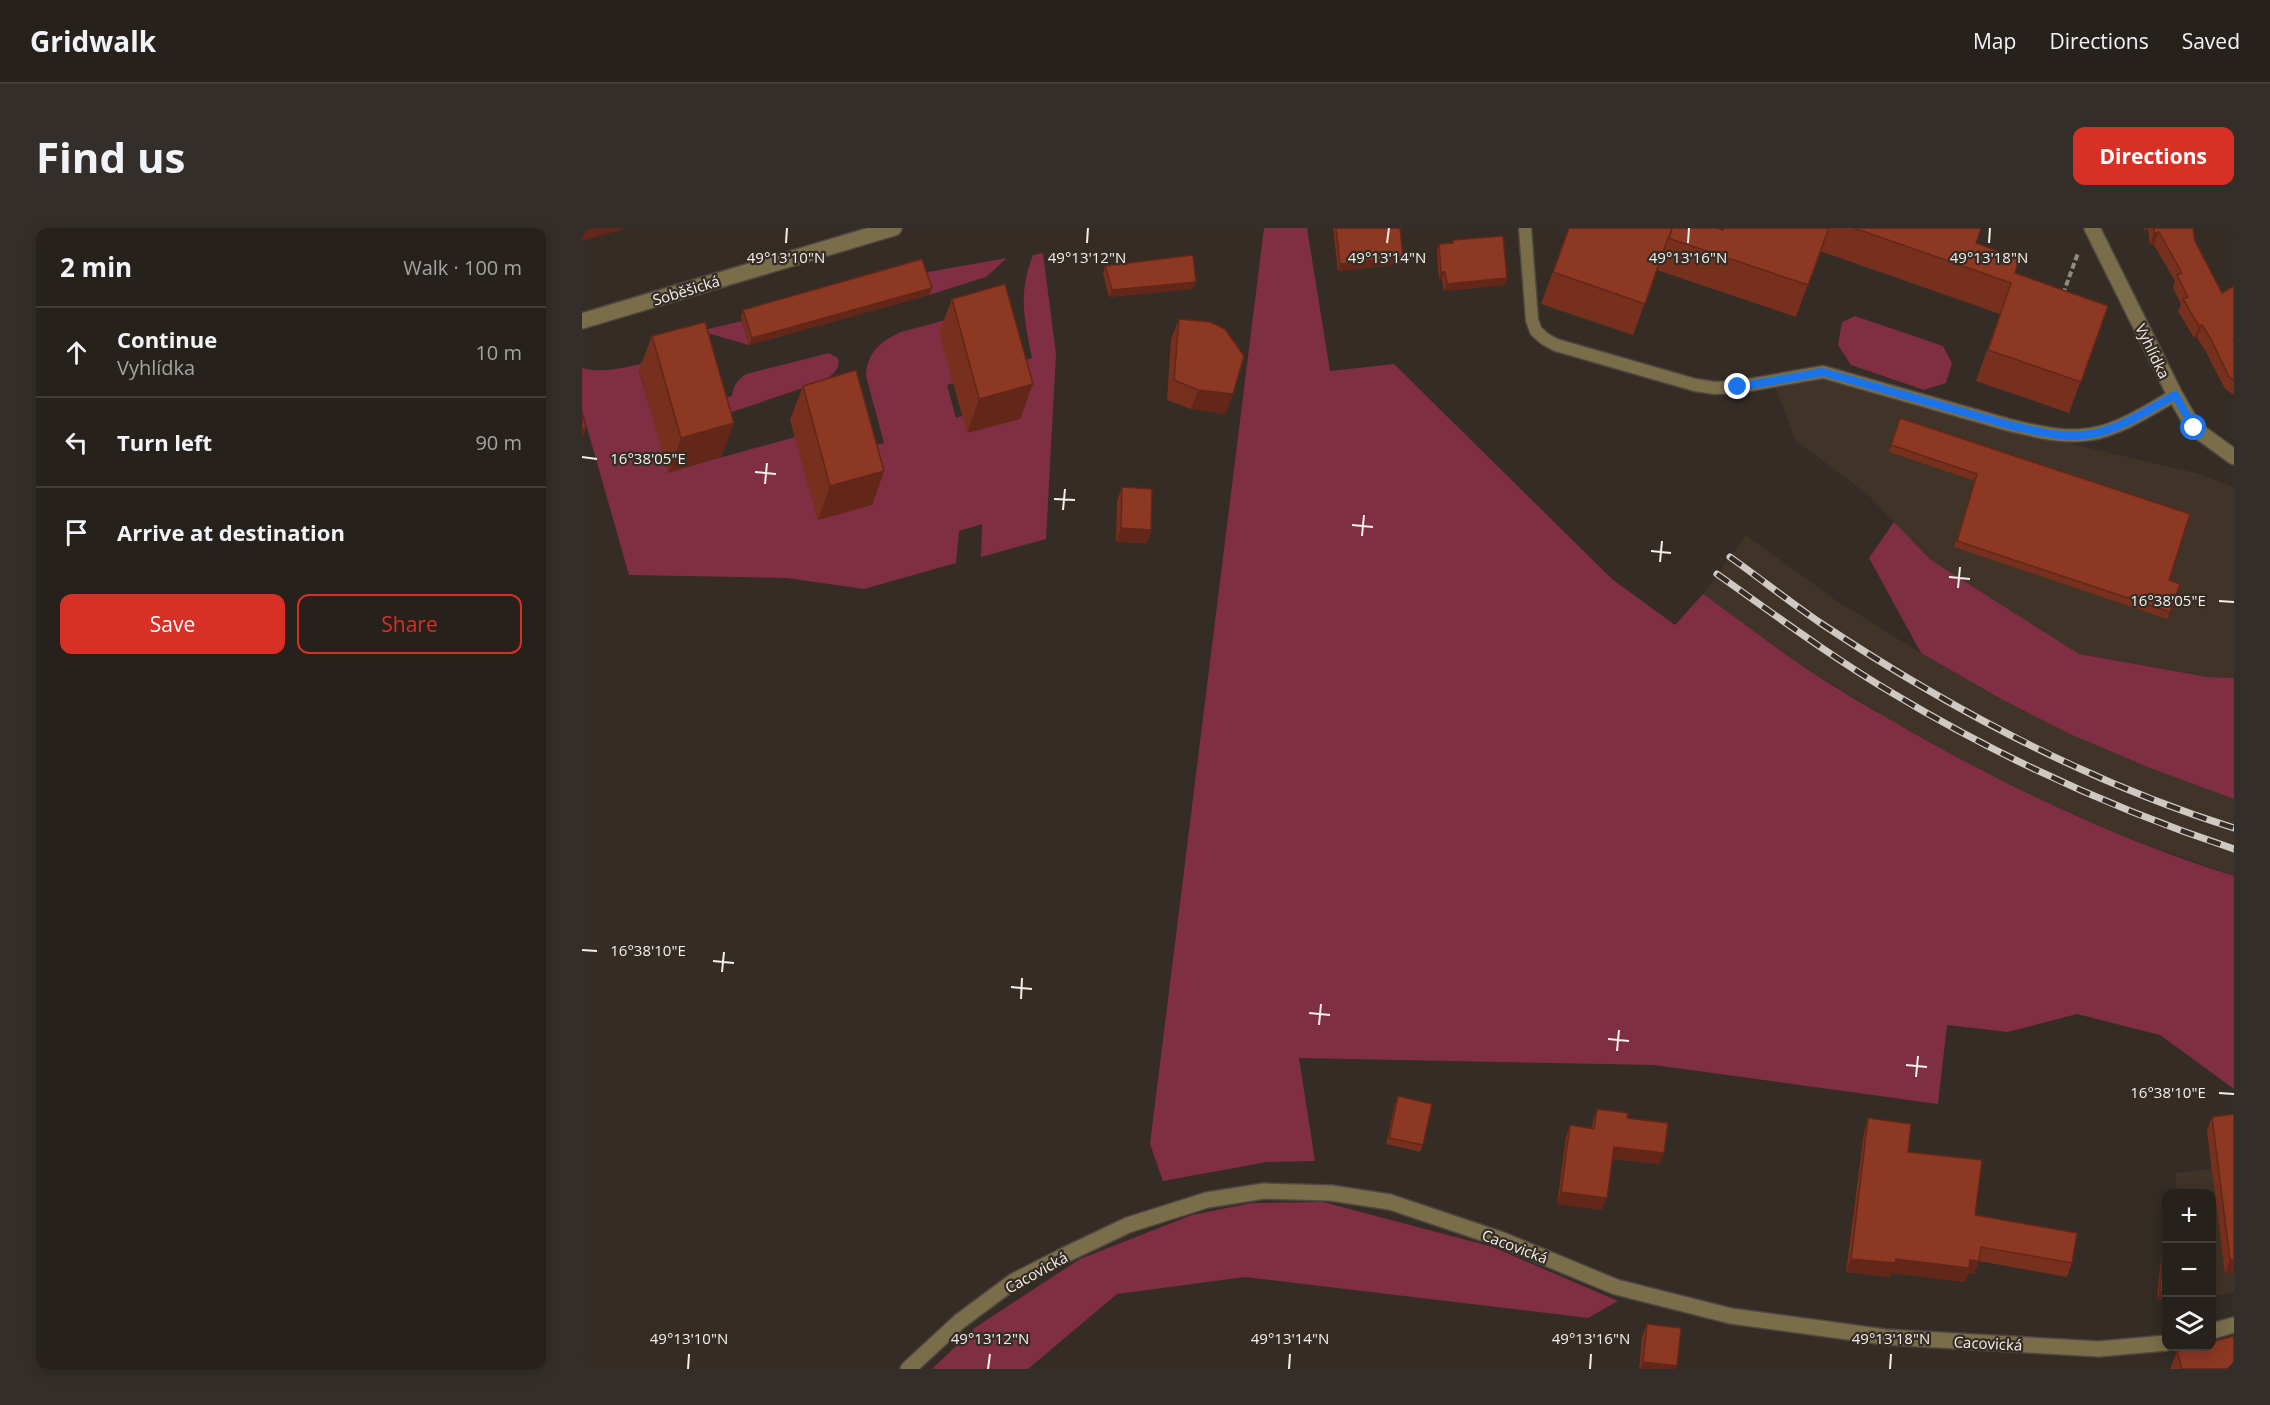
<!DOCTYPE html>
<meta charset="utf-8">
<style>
:root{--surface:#27211c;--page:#332e29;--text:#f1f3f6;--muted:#a4a3a3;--line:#433e3b;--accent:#d93025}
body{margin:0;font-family:"Open Sans",sans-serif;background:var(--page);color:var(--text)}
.controls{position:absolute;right:18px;bottom:18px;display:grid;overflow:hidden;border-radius:12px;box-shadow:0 3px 15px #0003}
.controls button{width:54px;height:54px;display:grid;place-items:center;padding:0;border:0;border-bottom:2px solid var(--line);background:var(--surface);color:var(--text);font:30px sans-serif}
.stop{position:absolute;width:18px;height:18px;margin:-14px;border:4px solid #1a73e8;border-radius:50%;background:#fff}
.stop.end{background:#1a73e8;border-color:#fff;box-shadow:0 2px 6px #0008}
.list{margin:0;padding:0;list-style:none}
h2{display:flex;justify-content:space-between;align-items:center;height:78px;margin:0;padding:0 24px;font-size:26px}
h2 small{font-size:20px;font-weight:400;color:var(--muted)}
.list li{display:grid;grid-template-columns:39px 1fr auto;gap:18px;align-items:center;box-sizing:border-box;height:90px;padding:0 24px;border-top:2px solid var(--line)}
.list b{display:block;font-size:22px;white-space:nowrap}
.list p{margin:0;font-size:20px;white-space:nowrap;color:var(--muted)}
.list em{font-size:20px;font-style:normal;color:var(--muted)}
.actions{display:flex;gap:12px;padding:18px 24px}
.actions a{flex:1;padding:14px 0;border:2px solid var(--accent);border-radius:12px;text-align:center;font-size:21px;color:var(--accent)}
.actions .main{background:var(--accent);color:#fff}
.icon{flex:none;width:33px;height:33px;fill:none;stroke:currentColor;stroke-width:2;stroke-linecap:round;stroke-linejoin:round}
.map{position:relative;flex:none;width:1652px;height:1141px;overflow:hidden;border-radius:12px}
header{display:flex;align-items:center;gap:36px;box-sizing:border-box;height:84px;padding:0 30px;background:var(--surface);border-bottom:2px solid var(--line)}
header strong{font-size:28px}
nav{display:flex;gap:33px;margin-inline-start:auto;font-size:21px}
.intro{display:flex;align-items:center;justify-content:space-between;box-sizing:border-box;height:144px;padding:0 36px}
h1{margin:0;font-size:42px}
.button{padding:15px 27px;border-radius:12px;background:var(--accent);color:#fff;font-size:21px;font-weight:700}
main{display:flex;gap:36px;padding:0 36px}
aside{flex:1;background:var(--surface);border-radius:12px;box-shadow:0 3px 15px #0003}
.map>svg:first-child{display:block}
</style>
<header>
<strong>Gridwalk</strong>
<nav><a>Map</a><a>Directions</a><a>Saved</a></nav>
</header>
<div class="intro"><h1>Find us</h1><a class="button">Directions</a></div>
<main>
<aside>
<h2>2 min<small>Walk · 100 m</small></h2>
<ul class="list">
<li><svg class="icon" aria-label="ahead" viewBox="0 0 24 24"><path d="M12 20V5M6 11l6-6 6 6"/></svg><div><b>Continue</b><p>Vyhlídka</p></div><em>10 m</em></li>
<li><svg class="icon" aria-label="left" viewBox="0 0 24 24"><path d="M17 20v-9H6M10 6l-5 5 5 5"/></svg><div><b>Turn left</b></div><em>90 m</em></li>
<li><svg class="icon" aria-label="arrive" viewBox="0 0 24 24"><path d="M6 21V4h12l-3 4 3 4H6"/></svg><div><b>Arrive at destination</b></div></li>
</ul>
<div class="actions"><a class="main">Save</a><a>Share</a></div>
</aside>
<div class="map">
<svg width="1652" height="1141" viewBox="0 0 1652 1141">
<rect width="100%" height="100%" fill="#342c25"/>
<g fill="#403327">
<polygon points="1249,148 1346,182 1614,245 1652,259 1652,450 1626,449 1497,426 1349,332 1285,266 1213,212 1193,158"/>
<polygon points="1164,307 1255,373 1339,425 1419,471 1490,507 1568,540 1652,571 1652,648 1541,608 1460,573 1385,535 1302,488 1214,434 1121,366"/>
<polygon points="1652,899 1652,1064 1630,1069 1630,966 1595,965 1593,945 1629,941 1625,902"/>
</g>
<g fill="#7f2e43">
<path d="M 682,0 L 725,0 L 748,143 L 812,136 L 1030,351 L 1093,397 L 1121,366 C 1152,388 1182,411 1213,433 C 1251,459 1293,483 1333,506 C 1435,564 1541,613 1652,648 L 1652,861 L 1578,807 L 1495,786 L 1426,804 L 1365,797 L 1356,876 L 1072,837 L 717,830 L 733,933 L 685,934 L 581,953 L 568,916 Z"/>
<path d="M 461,25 L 474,126 L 464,311 L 399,329 L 400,296 L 377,303 L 374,335 L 282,361 L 205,350 L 47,347 L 0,182 L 0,140 C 26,147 54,136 80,131 L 57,143 L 87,244 L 213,209 L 236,292 L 274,222 L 302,215 L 284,148 C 285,124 299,113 319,104 L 408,80 L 371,155 L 365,157 L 374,190 L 380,188 L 424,137 L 450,130 C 442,91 436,65 451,27 Z"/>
<polygon points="425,30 404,49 347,67 340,45"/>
<polygon points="1273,88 1361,118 1370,135 1364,155 1342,162 1269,137 1256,117 1260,94"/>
<polygon points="160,93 167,117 118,103"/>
<path d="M 247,125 L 256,130 C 259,142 249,148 239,154 L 141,187 L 147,208 L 134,211 L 124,175 L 150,168 C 152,157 155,152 164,146 Z"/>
<polygon points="1312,294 1349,332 1497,426 1626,449 1652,450 1652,571 1568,540 1490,507 1419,471 1339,425 1287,330"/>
<polygon points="741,974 911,1019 1036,1073 1006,1090 663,1049 535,1066 446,1141 350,1141 394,1099 498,1031 610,987 670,975"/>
</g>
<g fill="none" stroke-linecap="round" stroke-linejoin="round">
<defs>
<path id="lane" d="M 943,0 L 950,92 L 954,103 L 963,111 L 974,117 L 1113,157 L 1133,160 L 1156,159 L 1241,144 L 1427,197 C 1453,203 1482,211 1509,206 C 1537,202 1569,181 1593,167"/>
<g id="street">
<polyline points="1510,0 1593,167 1612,200 1652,229"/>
<polyline points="0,93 312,0"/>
<polyline points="1630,1103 1652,1097"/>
<polyline points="326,1141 378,1093 432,1053 483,1027 546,997 625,972 682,963 749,965 808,974 918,1011 1034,1059 1149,1088 1303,1109 1517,1121 1584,1115"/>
</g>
</defs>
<use href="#lane" stroke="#4f4741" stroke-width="15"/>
<use href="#street" stroke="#4f4741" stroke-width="18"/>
<polyline stroke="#908a84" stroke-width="4" stroke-dasharray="6 3" stroke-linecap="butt" points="1481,66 1496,25"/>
<use href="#lane" stroke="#7a6d4a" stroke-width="12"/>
<use href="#street" stroke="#7a6d4a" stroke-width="15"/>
<defs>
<g id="rail">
<path d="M 1148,329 C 1179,351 1209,375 1240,396 C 1365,479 1508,555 1652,600"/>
<path d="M 1135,346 C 1193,387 1251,430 1312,466 C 1419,530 1534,582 1652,621"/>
</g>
</defs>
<use href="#rail" stroke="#cec9c3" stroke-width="7"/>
<use href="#rail" stroke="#342c25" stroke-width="4.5" stroke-dasharray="14" stroke-linecap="butt"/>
</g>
<g fill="#78301e">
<polygon points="751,0 818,0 821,29 819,36 756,43"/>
<polygon points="987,0 1141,2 1142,0 1399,0 1394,15 1433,45 1526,78 1487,185 1394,153 1418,86 1238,23 1214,89 1075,42 1051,107 959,76"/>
<polygon points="1562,0 1611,0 1613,13 1640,65 1652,58 1652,167 1643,161 1624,124 1615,109 1612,110 1596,83 1599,76 1591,60 1593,53 1572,17 1568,17 1566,1 1562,2"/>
<polygon points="871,12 925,50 923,57 862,63 860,51 857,51 855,23 857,16 870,15"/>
<polygon points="523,38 614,54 611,61 527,69 521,45"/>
<polygon points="350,60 347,67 167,117 159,89 161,82"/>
<polygon points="370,71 438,191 385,205 357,105"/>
<polygon points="597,91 644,186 609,181 585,172 589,111"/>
<polygon points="70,108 152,195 139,229 86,245 57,142"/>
<polygon points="221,158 302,243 290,277 236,292 208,192"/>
<polygon points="1318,190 1587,352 1598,356 1585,391 1372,319 1393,253 1307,224"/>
<polygon points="540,259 569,302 565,315 534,314 535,273"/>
<polygon points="816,868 841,917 838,924 804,916 813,875"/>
<polygon points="1015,881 1045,890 1078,936 1030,931 1020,982 975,976 984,909 988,897 1010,900 1011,893"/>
<polygon points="1630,889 1652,1045 1643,1046 1625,902"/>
<polygon points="1286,890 1326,924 1393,987 1490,1035 1485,1049 1397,1033 1392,1046 1386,1046 1383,1054 1310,1045 1308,1049 1264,1044 1282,904"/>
<polygon points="1580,1031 1584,1031 1584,1072 1575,1071 1578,1038"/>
<polygon points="1065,1096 1094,1141 1057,1141 1060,1109"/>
<polygon points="1595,1123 1652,1141 1588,1141"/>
</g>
<g fill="#622718">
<polygon points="12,0 46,0 0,13 0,3"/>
<polygon points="1577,4 1572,17 1568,17 1572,5"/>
<polygon points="821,29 819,36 756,43 758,36"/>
<polygon points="859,44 863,44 860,51 857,51"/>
<polygon points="925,50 923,57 862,63 865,56"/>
<polygon points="614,54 611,61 527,69 530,62"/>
<polygon points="350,60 347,67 167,117 170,110"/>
<polygon points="1620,97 1615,109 1612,110 1617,98"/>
<polygon points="451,156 438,191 385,205 397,171"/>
<polygon points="616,162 651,166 644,186 609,181"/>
<polygon points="152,195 139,229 86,245 99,210"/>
<polygon points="4,200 0,211 0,201"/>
<polygon points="302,243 290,277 236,292 248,258"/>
<polygon points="539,300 569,302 565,315 534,314"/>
<polygon points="1032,919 1082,925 1078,936 1027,930"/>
<polygon points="979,964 1025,970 1020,982 975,976"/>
<polygon points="1269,1031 1388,1032 1397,1033 1392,1046 1386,1046 1383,1054 1310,1045 1308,1049 1264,1044"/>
<polygon points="1648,1032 1652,1032 1652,1045 1643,1046"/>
<polygon points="1578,1064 1584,1065 1584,1072 1575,1071"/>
<polygon points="1061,1134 1095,1138 1094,1141 1059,1141"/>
</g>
<g fill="#8c3823" stroke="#622718" stroke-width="1.5">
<polygon points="0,0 12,0 0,3"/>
<polygon points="754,0 818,0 821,29 758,36"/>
<polygon points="987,0 1087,0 1090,1 1087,10 1090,0 1135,0 1141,2 1142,0 1247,0 1226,57 1086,10 1063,76 971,44"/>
<polygon points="1272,0 1399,0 1394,15 1437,31 1433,45 1526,78 1499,154 1406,122 1429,55"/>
<polygon points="1572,0 1611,0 1613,13 1640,65 1652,58 1652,110 1651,111 1652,112 1652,152 1647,149 1629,111 1620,97 1617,98 1601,71 1606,69 1595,47 1600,45 1577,4 1572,5"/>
<polygon points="921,8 925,50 865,56 863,44 859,44 857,16 871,15 871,12"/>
<polygon points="611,27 614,54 530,62 523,38"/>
<polygon points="340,31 350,60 170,110 161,82"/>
<polygon points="423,56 451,156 397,171 370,71"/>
<polygon points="597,91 628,94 643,101 662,128 651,166 616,162 592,152"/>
<polygon points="123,94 152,195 99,210 70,108"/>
<polygon points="274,142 302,243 248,258 221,158"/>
<polygon points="0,185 4,200 0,201"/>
<polygon points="1318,190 1608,286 1587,352 1598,356 1588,384 1375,313 1395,246 1309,217"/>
<polygon points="540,259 570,261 569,302 539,300"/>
<polygon points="816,868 850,876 841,917 807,910"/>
<polygon points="1015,881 1046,885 1045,890 1086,895 1082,925 1032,919 1025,970 979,964 988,897 1012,901"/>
<polygon points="1652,886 1652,1032 1648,1032 1630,889"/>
<polygon points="1286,890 1329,896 1326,924 1400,932 1393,987 1495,1005 1490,1035 1399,1019 1397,1033 1388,1032 1387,1040 1314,1031 1313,1035 1269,1031"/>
<polygon points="1580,1031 1584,1031 1584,1065 1578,1064"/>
<polygon points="1065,1096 1099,1100 1095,1138 1061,1134"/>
<polygon points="1652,1108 1652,1141 1600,1141 1595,1123 1612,1119 1629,1119 1629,1114"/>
</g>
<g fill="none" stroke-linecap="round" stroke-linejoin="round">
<path stroke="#1a73e8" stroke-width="8" d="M 1156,159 L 1241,144 L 1427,197 C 1453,203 1482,211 1509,206 C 1537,202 1569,180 1593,167 L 1612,200"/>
</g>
<path fill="none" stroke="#f5f0eb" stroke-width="2" d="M 204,15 L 205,0M 505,15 L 506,0M 805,15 L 807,0M 1106,15 L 1107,0M 1407,15 L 1408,0M 0,229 L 15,231M 173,244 L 194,246M 183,256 L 185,235M 472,271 L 493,272M 481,282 L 483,261M 770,297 L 791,299M 780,308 L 782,287M 1069,323 L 1089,325M 1078,334 L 1080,313M 1367,349 L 1388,351M 1376,360 L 1378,339M 1637,373 L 1652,374M 0,722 L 15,723M 131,733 L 152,735M 140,744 L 142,724M 429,759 L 450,761M 439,771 L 440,750M 727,785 L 748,787M 737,797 L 739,776M 1026,811 L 1047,813M 1035,823 L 1037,802M 1324,837 L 1345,839M 1334,849 L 1336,828M 1637,865 L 1652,866M 106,1141 L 107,1126M 406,1141 L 408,1126M 707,1141 L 708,1126M 1008,1141 L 1009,1126M 1308,1141 L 1309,1126"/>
<g text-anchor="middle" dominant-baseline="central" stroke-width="4.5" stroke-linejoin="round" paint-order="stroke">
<g font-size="15" fill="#f5f0eb" stroke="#342c25">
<text transform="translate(104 62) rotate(-17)">Soběšická</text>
<text transform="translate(1571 123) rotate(64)">Vyhlídka</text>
<text transform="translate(933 1018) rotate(21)">Cacovická</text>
<text transform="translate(454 1044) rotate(-29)">Cacovická</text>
<text transform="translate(1406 1115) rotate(3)">Cacovická</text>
</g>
</g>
<g font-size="15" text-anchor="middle" fill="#f5f0eb" stroke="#342c25" stroke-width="4.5" stroke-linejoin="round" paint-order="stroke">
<text x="204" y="35">49°13'10"N</text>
<text x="505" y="35">49°13'12"N</text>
<text x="805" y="35">49°13'14"N</text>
<text x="1106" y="35">49°13'16"N</text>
<text x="1407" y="35">49°13'18"N</text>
<text x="66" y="236">16°38'05"E</text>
<text x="1586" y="378">16°38'05"E</text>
<text x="66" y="728">16°38'10"E</text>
<text x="1586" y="870">16°38'10"E</text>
<text x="107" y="1116">49°13'10"N</text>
<text x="408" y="1116">49°13'12"N</text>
<text x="708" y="1116">49°13'14"N</text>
<text x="1009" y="1116">49°13'16"N</text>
<text x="1309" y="1116">49°13'18"N</text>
</g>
</svg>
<div class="controls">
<button>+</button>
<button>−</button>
<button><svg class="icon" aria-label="layers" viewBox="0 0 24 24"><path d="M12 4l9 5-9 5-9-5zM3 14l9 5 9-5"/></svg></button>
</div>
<div class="stop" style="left:1612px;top:200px"></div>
<div class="stop end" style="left:1156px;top:159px"></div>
</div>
</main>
